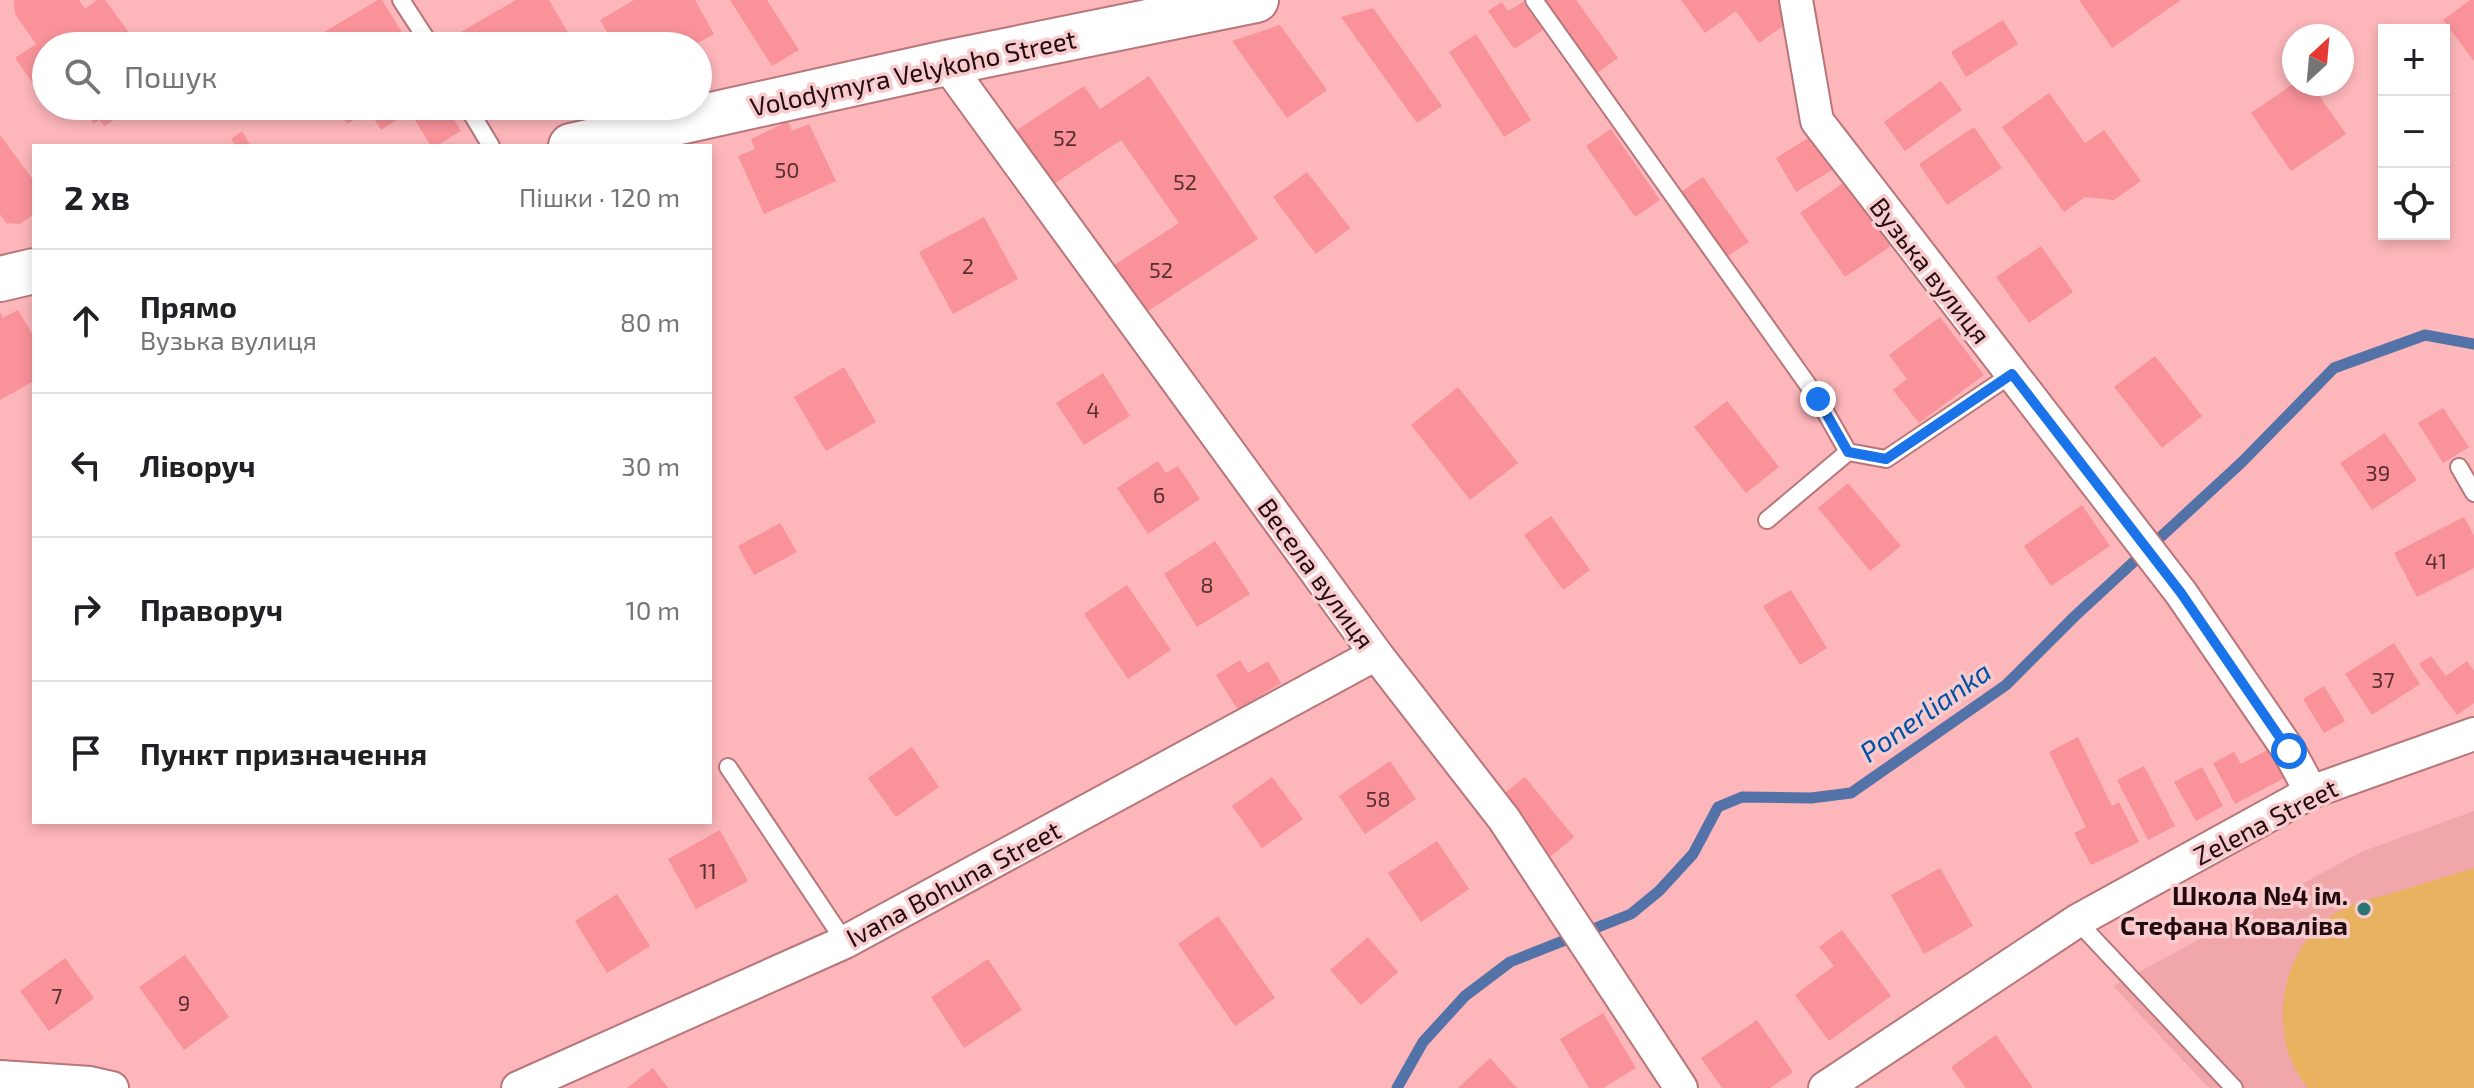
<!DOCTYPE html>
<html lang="uk">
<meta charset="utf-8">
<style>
:root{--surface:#fff;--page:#f2f2f2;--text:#202124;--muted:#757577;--line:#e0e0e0}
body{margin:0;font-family:"Exo 2",sans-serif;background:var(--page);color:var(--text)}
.controls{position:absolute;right:24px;top:24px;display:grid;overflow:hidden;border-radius:0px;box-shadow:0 4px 12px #0003}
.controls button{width:72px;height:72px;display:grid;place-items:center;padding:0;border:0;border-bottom:2px solid var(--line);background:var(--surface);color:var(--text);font:40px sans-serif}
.compass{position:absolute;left:2282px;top:24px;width:72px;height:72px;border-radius:50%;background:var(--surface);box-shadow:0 4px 12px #0003;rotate:26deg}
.stop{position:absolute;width:24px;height:24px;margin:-18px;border:6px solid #1a73e8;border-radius:50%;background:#fff}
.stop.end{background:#1a73e8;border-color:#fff;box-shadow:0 2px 8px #0008}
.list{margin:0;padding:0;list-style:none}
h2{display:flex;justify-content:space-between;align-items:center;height:104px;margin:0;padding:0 32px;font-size:34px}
h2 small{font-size:26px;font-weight:400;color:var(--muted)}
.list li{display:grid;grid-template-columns:52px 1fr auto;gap:24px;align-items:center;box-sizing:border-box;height:144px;padding:0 32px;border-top:2px solid var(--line)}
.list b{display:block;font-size:30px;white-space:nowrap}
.list p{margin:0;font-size:26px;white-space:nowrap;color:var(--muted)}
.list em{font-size:26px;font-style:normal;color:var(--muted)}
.icon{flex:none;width:44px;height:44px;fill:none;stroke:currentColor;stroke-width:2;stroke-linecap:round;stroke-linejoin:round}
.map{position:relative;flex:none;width:2474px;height:1088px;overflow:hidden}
.search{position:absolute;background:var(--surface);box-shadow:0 4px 12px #0003;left:32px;top:32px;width:680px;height:88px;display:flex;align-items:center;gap:20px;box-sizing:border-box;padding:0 28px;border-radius:44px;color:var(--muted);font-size:30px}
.panel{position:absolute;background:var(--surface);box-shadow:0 4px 12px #0003;left:32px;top:144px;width:680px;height:680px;border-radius:0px}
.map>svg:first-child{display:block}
</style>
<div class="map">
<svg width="2474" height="1088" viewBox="0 0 2474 1088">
<rect width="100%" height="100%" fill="#fdb6ba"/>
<polygon fill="#f1a6aa" points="2474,811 2474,1088 2209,1088 2113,986 2361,852"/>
<path fill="#e8b261" d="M 2474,868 L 2474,1088 L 2308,1088 C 2263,1036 2280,939 2345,908 C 2357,902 2372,899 2386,895 C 2415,886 2445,877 2474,868 Z"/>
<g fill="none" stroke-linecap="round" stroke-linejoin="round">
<polyline stroke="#5372a7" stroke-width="11" points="1397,1088 1423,1042 1465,996 1510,962 1631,914 1659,891 1693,854 1718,807 1742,797 1811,798 1851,793 2006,685 2075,616 2242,462 2334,368 2425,335 2474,344"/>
</g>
<g fill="#f99299">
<polygon points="14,0 79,0 85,9 97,0 105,0 138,45 46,46 46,102 15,58 36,44 15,14"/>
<polygon points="378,0 382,0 410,46 329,46 321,34"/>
<polygon points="516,0 549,0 576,46 457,46 452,37"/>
<polygon points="634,0 695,0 714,34 692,46 615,46 600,20"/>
<polygon points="730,0 767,0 799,50 772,66"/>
<polygon points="1544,0 1576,0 1618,58 1597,73"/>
<polygon points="1681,0 1778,0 1792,20 1759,43 1736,11 1705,33"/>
<polygon points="2079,0 2181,0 2112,48"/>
<polygon points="2470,0 2474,0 2474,61 2443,20"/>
<polygon points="1502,2 1508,11 1523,2 1543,30 1514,49 1488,11"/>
<polygon points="1373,8 1442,106 1417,123 1341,17"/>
<polygon points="2003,20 2018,44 1966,77 1951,52"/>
<polygon points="1280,25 1327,90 1287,118 1232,41"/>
<polygon points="1476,34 1531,120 1504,137 1449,52"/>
<polygon points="1149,76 1258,239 1142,315 1110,268 1179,223 1121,140 1046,189 1009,135 1084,86 1100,109"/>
<polygon points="1941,81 1962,110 1905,151 1884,122"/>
<polygon points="2293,84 2311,84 2346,134 2291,171 2251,113"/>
<polygon points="2049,93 2085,143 2104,130 2141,181 2114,200 2085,197 2064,212 2002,127"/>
<polygon points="81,106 134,106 105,126 99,120 94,124"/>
<polygon points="336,106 446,106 461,131 436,146 431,146 410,112 381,130 369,111 347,124"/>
<polygon points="492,106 518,106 498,118"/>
<polygon points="528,106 547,106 533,114"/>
<polygon points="788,121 792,131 809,124 836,181 764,214 738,156 755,149 751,139"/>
<polygon points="1974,127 2002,168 1947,205 1919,164"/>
<polygon points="1611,129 1660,200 1635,217 1586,146"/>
<polygon points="1821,130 1842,164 1796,192 1776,158"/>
<polygon points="242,131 251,146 236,146 231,139"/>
<polygon points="0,135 34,181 34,214 20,224 6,223 0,214"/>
<polygon points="1307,172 1350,228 1316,254 1273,197"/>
<polygon points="1703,177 1749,242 1726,257 1681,192"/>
<polygon points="1846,181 1891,246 1845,277 1800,213"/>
<polygon points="984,217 1018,279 953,314 919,252"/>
<polygon points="2041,246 2073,292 2029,323 1996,277"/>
<polygon points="18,310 34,337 34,381 0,400 0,312 3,318"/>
<polygon points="1940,317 1984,375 1919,423 1893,390 1907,379 1889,355"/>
<polygon points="2155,356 2202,416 2162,448 2114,387"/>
<polygon points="844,367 876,422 826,451 794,397"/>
<polygon points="1103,373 1130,416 1084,445 1056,403"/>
<polygon points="1458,387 1518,463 1470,500 1411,425"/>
<polygon points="1727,401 1779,467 1746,493 1694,427"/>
<polygon points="2443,408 2469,447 2443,463 2418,423"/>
<polygon points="2385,433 2417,480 2372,510 2340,463"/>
<polygon points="1158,461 1166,473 1178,466 1200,499 1148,534 1117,488"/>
<polygon points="1848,483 1901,546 1870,571 1818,508"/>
<polygon points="2082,505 2110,546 2051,586 2024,546"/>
<polygon points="1551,516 1590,570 1563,590 1524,535"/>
<polygon points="2464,517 2474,536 2474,568 2417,597 2394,553"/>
<polygon points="780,523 797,552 754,575 738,546"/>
<polygon points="1215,541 1250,594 1197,627 1164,574"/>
<polygon points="1127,585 1171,650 1128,679 1084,614"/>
<polygon points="1791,590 1827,648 1800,665 1763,606"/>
<polygon points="2394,643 2420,684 2372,715 2345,674"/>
<polygon points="2431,656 2446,676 2467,661 2474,671 2474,703 2457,715 2419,664"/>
<polygon points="1240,660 1248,673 1268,661 1281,683 1238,710 1216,675"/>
<polygon points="2324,686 2345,721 2324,733 2303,699"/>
<polygon points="2078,737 2112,806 2119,802 2139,842 2091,865 2074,833 2086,827 2049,752"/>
<polygon points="2277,745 2292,774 2235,804 2213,763 2234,752 2241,764"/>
<polygon points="912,747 939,787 896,817 868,778"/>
<polygon points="1390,761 1416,799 1365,834 1339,796"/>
<polygon points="2144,766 2175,826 2148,840 2117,780"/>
<polygon points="2202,767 2223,806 2196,821 2174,782"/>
<polygon points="1272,777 1303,819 1262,848 1232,806"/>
<polygon points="1525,777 1574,837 1550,857 1501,796"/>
<polygon points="720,830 748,881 696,909 668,859"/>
<polygon points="1437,841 1469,889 1421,922 1388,873"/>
<polygon points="1940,868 1973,926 1924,954 1891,895"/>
<polygon points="617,894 650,946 607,973 575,921"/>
<polygon points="1218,916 1275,998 1235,1026 1178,944"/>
<polygon points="1842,930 1891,996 1829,1041 1795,995 1834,966 1819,947"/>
<polygon points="1368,937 1398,972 1361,1005 1330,970"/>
<polygon points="185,955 229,1017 184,1050 139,987"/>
<polygon points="65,958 94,998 49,1031 20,991"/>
<polygon points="988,959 1022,1010 964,1048 931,997"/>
<polygon points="1603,1013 1636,1068 1603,1088 1589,1088 1560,1039"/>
<polygon points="1757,1020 1793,1072 1770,1088 1722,1088 1701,1058"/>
<polygon points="1996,1035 2033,1088 1966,1088 1951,1067"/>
<polygon points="1490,1058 1517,1088 1458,1088"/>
<polygon points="653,1068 668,1088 627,1088"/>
</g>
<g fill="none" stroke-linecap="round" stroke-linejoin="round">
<defs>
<g id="lane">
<polyline points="401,0 431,46"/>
<polyline points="1534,0 1818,399 1848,452 1886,459 2012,374"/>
<polyline points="467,106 491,146"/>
<polyline points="2459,467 2474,493"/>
<polyline points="1767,520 1848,452"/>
<polyline points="728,767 845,942"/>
<polyline points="2077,921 2234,1088"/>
</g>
<g id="street">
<polyline points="1796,0 1817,121 2181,593 2289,751 2311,792"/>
<polyline points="946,63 1376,654 1504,819 1681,1088"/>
<polyline points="0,1077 90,1083 112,1088"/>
<polyline points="518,1088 845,942 1376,654"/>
<polyline points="1825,1088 2077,921 2311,792 2474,734"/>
</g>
<g id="secondary">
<polyline points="571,146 946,63 1256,0"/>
<polyline points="0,279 34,271"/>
</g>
</defs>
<use href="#lane" stroke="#b7767a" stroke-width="20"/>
<use href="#street" stroke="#b7767a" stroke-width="36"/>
<use href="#secondary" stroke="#b7767a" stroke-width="48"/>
<use href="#lane" stroke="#fff" stroke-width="16"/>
<use href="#street" stroke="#fff" stroke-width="32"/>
<use href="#secondary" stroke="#fff" stroke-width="44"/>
</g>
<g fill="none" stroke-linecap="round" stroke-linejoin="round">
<polyline stroke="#1a73e8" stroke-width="10" points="1818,399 1848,452 1886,459 2012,374 2181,593 2289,751"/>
</g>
<circle fill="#2b7575" stroke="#f8ccce" stroke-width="3" cx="2364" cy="909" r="8"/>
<g text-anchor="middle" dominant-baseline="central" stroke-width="7" stroke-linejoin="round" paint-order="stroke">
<g font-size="22" fill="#592e31">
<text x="1065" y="137">52</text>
<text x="787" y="169">50</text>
<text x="1185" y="181">52</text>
<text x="968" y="265">2</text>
<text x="1161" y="269">52</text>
<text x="1093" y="409">4</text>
<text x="2378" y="472">39</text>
<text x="1159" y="494">6</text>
<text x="2436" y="560">41</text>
<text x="1207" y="584">8</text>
<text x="2383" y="679">37</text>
<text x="1378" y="798">58</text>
<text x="708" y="870">11</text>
<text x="57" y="995">7</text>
<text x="184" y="1002">9</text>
</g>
<g font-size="26" fill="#240c0e" stroke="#f8ccce">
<text transform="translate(913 72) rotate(-12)">Volodymyra Velykoho Street</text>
<text transform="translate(1931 270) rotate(52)">Вузька вулиця</text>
<text transform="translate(1317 573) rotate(54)">Весела вулиця</text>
<text transform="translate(2265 821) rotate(-27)">Zelena Street</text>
<text transform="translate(953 883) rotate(-28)">Ivana Bohuna Street</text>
</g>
<g font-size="26" font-weight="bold" fill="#240c0e" stroke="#f8ccce" text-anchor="end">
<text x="2348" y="894">Школа №4 ім.<tspan x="2348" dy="30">Стефана Коваліва</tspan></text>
</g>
<g font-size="28" font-style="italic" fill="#0052a7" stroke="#f8ccce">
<text transform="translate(1925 711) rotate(-35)">Ponerlianka</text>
</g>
</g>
</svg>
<div class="controls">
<button>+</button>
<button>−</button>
<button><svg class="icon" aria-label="locate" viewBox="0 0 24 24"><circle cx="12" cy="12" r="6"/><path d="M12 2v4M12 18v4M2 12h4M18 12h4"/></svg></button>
</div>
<svg class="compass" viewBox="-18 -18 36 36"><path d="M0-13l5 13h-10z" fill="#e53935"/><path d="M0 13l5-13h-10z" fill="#757577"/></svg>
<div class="stop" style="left:2289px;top:751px"></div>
<div class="stop end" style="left:1818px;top:399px"></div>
<div class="search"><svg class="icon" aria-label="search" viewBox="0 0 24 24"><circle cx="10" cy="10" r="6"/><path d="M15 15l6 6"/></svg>Пошук</div>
<section class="panel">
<h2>2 хв<small>Пішки · 120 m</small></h2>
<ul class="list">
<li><svg class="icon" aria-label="ahead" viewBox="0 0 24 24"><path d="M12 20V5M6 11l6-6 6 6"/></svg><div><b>Прямо</b><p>Вузька вулиця</p></div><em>80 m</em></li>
<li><svg class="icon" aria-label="left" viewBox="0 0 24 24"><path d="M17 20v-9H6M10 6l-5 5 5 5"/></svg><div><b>Ліворуч</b></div><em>30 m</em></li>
<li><svg class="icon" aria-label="right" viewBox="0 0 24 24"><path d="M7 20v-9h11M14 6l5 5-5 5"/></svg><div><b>Праворуч</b></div><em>10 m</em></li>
<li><svg class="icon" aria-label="arrive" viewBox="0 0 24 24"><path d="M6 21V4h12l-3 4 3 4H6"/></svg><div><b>Пункт призначення</b></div></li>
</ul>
</section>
</div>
